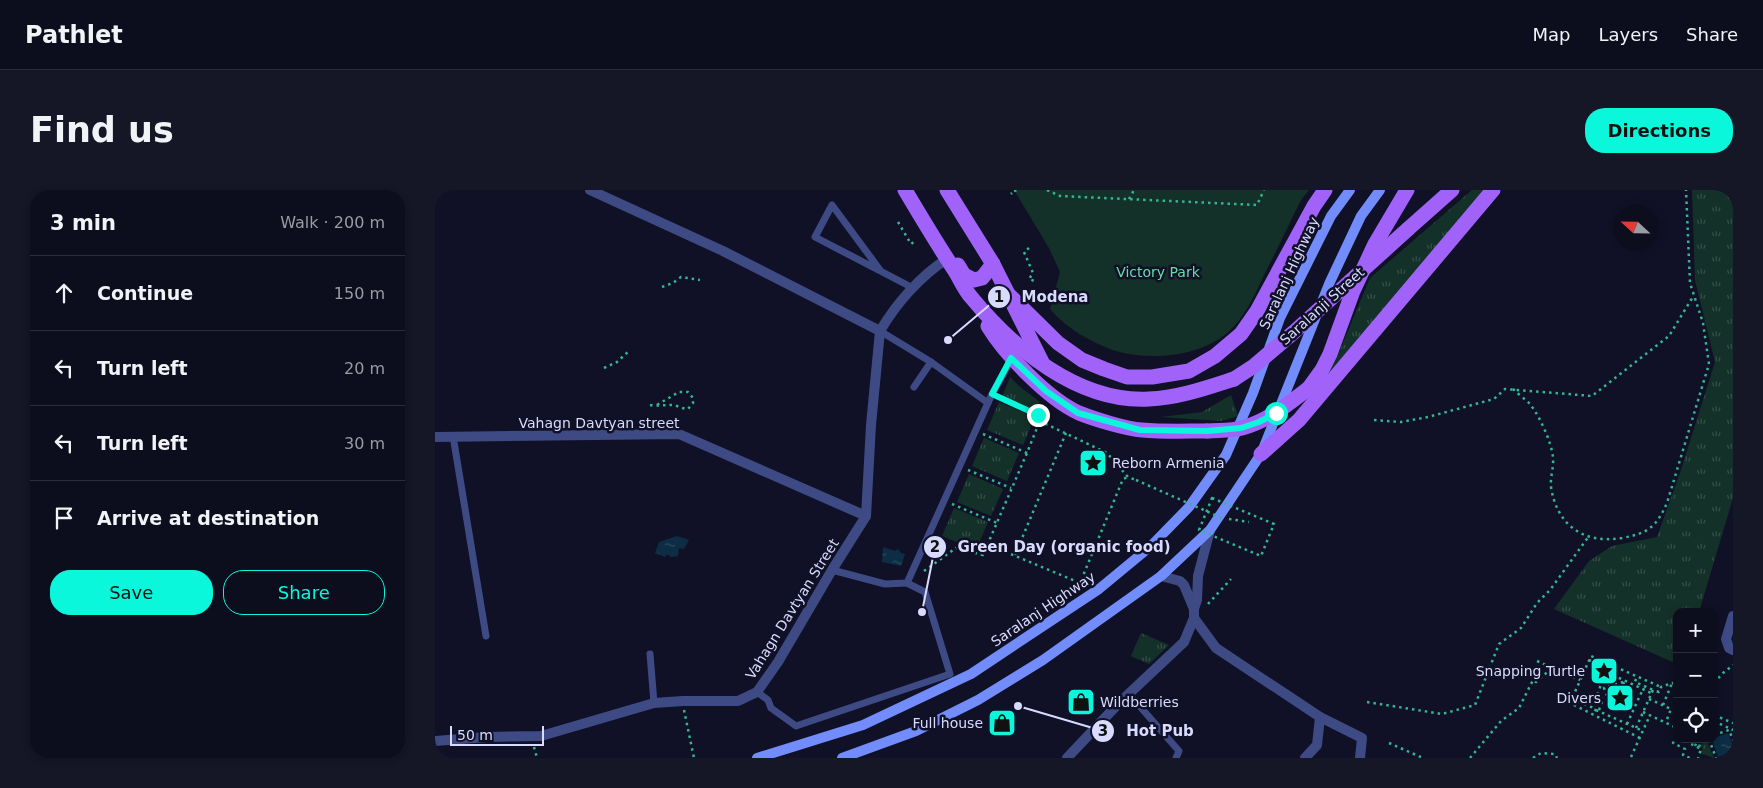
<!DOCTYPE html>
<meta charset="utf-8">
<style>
:root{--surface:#0c0d1d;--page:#151626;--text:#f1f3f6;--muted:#9a9ca4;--line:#2c2d3b;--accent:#0af7dc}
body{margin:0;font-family:"DejaVu Sans",sans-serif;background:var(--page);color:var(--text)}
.controls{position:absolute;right:15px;bottom:15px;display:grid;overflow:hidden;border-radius:10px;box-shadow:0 2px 8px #0003}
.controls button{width:45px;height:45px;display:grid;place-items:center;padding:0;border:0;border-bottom:1px solid var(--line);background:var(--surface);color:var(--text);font:25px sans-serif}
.compass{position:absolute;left:1178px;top:15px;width:45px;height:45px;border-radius:50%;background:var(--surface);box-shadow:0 2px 8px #0003;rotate:292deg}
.scale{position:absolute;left:15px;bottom:12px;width:94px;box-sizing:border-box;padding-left:5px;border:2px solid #d8dbfe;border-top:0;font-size:14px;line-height:18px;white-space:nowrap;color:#d8dbfe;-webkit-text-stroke:4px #101127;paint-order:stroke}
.stop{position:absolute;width:15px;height:15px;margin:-11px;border:4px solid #0af7dc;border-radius:50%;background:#fff}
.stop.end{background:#0af7dc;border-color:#fff;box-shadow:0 1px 5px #0008}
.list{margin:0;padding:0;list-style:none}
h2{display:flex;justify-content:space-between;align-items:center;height:65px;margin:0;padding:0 20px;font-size:21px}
h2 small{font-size:16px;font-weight:400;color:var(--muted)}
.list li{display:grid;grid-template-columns:32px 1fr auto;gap:15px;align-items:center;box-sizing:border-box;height:75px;padding:0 20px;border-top:1px solid var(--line)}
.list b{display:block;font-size:19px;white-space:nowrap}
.list em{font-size:16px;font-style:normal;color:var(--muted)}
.actions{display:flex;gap:10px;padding:15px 20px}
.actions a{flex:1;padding:11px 0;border:1px solid var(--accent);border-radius:20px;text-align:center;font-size:18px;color:var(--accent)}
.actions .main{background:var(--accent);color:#111}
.icon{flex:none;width:28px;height:28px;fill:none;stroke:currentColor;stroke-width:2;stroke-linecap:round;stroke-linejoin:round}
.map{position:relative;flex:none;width:1298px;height:568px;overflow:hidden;border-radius:20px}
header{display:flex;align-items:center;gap:30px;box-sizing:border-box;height:70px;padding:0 25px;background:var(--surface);border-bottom:1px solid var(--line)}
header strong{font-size:24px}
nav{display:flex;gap:28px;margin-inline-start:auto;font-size:18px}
.intro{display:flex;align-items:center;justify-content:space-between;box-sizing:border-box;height:120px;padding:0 30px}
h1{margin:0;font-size:35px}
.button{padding:12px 22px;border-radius:20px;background:var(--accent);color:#111;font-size:18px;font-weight:700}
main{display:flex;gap:30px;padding:0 30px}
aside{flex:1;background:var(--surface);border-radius:20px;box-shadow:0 2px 8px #0003}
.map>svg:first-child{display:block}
</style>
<header>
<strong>Pathlet</strong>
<nav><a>Map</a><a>Layers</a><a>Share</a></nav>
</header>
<div class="intro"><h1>Find us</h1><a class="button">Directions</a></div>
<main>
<aside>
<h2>3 min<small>Walk · 200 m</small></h2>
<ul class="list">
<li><svg class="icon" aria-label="ahead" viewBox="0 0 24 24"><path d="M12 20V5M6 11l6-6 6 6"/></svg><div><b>Continue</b></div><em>150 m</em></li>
<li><svg class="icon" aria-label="left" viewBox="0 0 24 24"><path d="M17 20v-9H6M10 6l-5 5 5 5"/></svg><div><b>Turn left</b></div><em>20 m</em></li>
<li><svg class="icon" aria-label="left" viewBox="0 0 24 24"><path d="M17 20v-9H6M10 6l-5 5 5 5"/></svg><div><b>Turn left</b></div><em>30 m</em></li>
<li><svg class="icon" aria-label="arrive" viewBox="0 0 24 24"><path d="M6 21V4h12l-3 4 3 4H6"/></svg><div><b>Arrive at destination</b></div></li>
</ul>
<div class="actions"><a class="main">Save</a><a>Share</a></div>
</aside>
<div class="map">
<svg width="1298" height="568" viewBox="0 0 1298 568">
<defs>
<pattern id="grass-tufts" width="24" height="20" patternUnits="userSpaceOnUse" patternTransform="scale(1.25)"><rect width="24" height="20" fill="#143129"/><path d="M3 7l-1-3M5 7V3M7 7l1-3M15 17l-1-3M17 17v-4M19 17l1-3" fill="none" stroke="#354e49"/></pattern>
<pattern id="water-ripples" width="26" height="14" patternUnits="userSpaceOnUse" patternTransform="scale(1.25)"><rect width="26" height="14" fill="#0c2d44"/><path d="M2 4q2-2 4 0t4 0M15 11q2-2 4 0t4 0" fill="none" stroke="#2f4b60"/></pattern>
</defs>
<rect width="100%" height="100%" fill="#101127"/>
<g fill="url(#grass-tufts)">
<polygon points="1037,0 1050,0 900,180 892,183 902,167 935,88"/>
<polygon points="1257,0 1298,0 1298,308 1264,422 1242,422 1242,474 1119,419 1154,371 1177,356 1222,347 1245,283 1280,172 1260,90"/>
<polygon points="575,187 584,196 605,212 601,221 567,207"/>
<polygon points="796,205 803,226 786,231 726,227 767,222"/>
<polygon points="564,212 600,227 588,255 552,240"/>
<polygon points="549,248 584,263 572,291 537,276"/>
<polygon points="534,284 568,299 556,326 522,312"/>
<polygon points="519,318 553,332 541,360 507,346"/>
<polygon points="706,443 734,455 714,474 696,466"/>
<polygon points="1269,549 1271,549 1279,568 1265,563 1268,558 1266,556"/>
</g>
<path fill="#143129" d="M 579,0 L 874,0 L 866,10 C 854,34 843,58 831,81 C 822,100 814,119 801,134 C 775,166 719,172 681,161 C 657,153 631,138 615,119 L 625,82 L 614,58 Z"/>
<g fill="url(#water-ripples)">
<polygon points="242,346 254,350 249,359 244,358 243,366 236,367 232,364 230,367 220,363 224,352"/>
<polygon points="448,357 460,361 463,359 466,363 470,364 466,376 447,372"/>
<polygon points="1188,494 1195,512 1178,517 1172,500"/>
<polygon points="1293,543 1298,556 1298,562 1283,567 1277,549"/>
</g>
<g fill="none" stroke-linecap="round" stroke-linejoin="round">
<g stroke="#34b692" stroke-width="2.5" stroke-dasharray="2.5 4" stroke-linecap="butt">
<polyline points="612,0 625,6 822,15 829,0"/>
<polyline points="579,1 582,0"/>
<polyline points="576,4 577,3"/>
<polyline points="694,9 699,0"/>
<polyline points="463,32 476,54 480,51"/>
<polyline points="594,58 589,62 598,83 594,89 602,92"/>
<polyline points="227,97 238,93 246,87 265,90"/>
<polyline points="169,178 182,172 195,160"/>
<path d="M 1078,199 C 1083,204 1090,209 1095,214 C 1105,227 1116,251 1118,267 C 1119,277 1115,287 1116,297 C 1122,336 1149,354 1187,348 C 1214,343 1221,337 1232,313 L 1274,174 L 1268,133 L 1255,93 L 1251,0"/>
<polyline points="566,208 603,225 611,234 672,263 693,287 701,290"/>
<path d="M 215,215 C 222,216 229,215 236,215 C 242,215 247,219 253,219 L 258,213 L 258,208 L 253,202 L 244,202 L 220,216"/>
<polyline points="939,230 966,232 993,227 1059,209 1070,199 1157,206 1234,146 1259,105"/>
<polyline points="548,244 592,263"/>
<polyline points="533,280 576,298"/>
<polyline points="517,314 562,333"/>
<polyline points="794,329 814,332"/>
<polyline points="552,354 645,393 688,289 693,287"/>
<polyline points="580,365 631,243"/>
<polyline points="489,381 521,358 548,365 592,263 610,218"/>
<polyline points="773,414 796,389"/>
<polyline points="1154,470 1178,481 1180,477"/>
<polyline points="1102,471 1145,490"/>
<polyline points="1201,489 1200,492 1218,500"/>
<polyline points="1188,492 1197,513 1178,520 1169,498 1188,492 1190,489"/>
<polyline points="1279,493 1288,483 1298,475"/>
<polyline points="1137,509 1161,519 1158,525"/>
<polyline points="1214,509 1236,519 1231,532"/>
<polyline points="932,512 1007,524 1040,515 1064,454 1086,438 1102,413 1115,400 1154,346"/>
<polyline points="1228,515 1237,493"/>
<polyline points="249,520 259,568"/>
<polyline points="1161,520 1208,541"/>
<polyline points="1164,520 1168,509 1162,505 1167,492 1176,490 1180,486 1216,503"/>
<polyline points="1208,522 1242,538"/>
<polyline points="1279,525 1298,533"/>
<polyline points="1279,531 1298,540"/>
<polyline points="1192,534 1208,499"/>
<polyline points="1201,538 1218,500 1224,502 1226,497 1237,493 1242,495"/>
<polyline points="1279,545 1294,540 1298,550"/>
<polyline points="1242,546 1238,553 1250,559 1248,565 1255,568"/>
<polyline points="1205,548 1135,513 1156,466 1226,497"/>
<polyline points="1255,549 1254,553 1266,559 1263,568"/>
<polyline points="1274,549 1281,568"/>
<polyline points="954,553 988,568"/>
<polyline points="1260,556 1263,549"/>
<polyline points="99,557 102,568"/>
<polyline points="1264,557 1267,549"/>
<polyline points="1196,567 1215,525"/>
<polyline points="1035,568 1066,531 1084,518 1098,490 1101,492 1117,478"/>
<polyline points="1098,568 1106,563 1120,564 1122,568"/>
<polyline points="1289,568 1298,565"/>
</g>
<g stroke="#3d4a84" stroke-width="7">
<polyline points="445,80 397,15 380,47 478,98"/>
<polyline points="445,141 496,172 553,213"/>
<polyline points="479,197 496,172"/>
<polyline points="18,246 51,446"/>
<polyline points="397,380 450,394 472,393 557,204 577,168"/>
<polyline points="215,464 219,513"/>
<polyline points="322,502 333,510 336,518 361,536 515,484 490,402 472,393"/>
<polyline points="694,504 744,561 741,568"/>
</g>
<g stroke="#3d4a84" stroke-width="10">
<polyline points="155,0 288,61 445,141"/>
<polyline points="0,247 244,244 431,326"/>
<polyline points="726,386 745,391 749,395 759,419 759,428 781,458 885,527 927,548 925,568"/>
<polyline points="759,419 762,410 763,386 775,340"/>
<polyline points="1298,426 1291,449 1294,458 1298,460"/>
<path d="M 0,551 L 52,547 L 106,546 L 219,513 L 248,511 L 303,511 L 322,502 L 343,472 L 397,380 L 431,326 L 436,235 L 445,141 C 461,114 485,86 512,69"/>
<polyline points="632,568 683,514 749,452 759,428"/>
<polyline points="870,568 882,555 885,527"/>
</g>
<g stroke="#728cfb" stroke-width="10">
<polyline points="322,568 428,535 536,484 664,399 716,356 754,317 791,265 818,203 845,128 896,26 915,0"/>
<polyline points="407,568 481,541 543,510 608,470 726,386 775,340 826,264 894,94 926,26 945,0"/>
</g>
<g stroke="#a162fa" stroke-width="15">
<path d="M 470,0 C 486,27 502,54 520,81 C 525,89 529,99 536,107 C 578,158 643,213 714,209 C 743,208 771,198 799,189"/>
<polyline points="512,0 558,74 607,172"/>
<polyline points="973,39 1017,0"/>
<polyline points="523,75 529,85 539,90 547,88 558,74"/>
<polyline points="573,104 623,153 647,170 669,179 692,187 717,187 754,181 780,166 806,144 822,121 879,16 890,0"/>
<path d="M 553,136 C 570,164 613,209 644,223 C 659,229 691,239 707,240 C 729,242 751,241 772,241"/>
<polyline points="874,198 887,180 895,164 918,101 940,54 972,0"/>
<polyline points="826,264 864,230 1058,0"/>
</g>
<g stroke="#34b692" stroke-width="2.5" stroke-dasharray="2.5 4" stroke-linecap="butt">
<polyline points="701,290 789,329"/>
<polygon points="777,308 839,334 826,366 764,340"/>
</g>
<g stroke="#a162fa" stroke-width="15">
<polyline points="799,189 819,176 859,142 973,39"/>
<path d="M 772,241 C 784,240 796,241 807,238 C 833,231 853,214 874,198"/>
</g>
</g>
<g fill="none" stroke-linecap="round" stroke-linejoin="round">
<polyline stroke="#0af7dc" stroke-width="6" points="603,225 557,204 576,168 611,201 643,223 705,240 772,241 806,238 824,232 841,223"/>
</g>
<defs>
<symbol id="sight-square" viewBox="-11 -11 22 22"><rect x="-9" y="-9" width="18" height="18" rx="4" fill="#0af7dc" stroke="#101127"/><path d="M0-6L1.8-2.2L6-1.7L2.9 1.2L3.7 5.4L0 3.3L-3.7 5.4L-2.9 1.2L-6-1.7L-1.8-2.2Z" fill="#111"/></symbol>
<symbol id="shop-square" viewBox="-11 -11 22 22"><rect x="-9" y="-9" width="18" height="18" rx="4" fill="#0af7dc" stroke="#101127"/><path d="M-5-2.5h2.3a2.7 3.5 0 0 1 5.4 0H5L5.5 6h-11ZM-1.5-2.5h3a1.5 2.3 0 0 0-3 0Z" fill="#111"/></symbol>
</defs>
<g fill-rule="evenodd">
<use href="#sight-square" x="642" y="257" width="32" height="32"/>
<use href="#sight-square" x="1153" y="465" width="32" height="32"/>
<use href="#sight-square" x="1169" y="492" width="32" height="32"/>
<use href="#shop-square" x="630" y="496" width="32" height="32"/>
<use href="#shop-square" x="551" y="517" width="32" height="32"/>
</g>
<g text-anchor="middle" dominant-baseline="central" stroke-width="5" stroke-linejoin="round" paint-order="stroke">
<g font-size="14" fill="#65dda5" stroke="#101127">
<text x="723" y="82">Victory Park</text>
</g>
<g font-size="14" fill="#d8dbfe" stroke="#101127">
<text transform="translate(854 83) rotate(-65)">Saralanj Highway</text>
<text transform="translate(887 116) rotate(-42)">Saralanji Street</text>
<text x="164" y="233">Vahagn Davtyan street</text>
<text transform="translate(357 419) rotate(-58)">Vahagn Davtyan Street</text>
<text transform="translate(608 419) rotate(-34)">Saralanj Highway</text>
</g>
<g font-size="14" fill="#d8dbfe" stroke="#101127" text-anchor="end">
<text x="677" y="273" text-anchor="start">Reborn Armenia</text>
<text x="1150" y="481">Snapping Turtle</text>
<text x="1166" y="508">Divers</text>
<text x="665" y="512" text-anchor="start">Wildberries</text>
<text x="548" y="533">Full house</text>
</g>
</g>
<path fill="none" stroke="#d8dbfe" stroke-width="2" d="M513 150L564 107M487 422L500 357M583 516L668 541"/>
<g fill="#d8dbfe" stroke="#101127" stroke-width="2">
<circle cx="513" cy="150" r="5"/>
<circle cx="487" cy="422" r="5"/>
<circle cx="583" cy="516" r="5"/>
<circle cx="564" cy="107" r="12"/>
<circle cx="500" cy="357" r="12"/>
<circle cx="668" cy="541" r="12"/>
</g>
<g font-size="15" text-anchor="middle" font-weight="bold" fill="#111">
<text x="564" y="112">1</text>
<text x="500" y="362">2</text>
<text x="668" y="546">3</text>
</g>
<g font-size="15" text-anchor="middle" font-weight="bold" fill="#d8dbfe" stroke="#101127" stroke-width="5" stroke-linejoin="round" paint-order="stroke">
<text x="620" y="112">Modena</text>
<text x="629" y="362">Green Day (organic food)</text>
<text x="725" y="546">Hot Pub</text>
</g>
</svg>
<div class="controls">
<button>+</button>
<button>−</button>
<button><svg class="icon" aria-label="locate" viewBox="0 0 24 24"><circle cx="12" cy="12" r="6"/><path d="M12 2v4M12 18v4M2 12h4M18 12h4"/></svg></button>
</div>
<svg class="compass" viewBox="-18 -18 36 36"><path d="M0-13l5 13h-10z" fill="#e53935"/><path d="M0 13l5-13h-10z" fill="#9a9ca4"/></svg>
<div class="scale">50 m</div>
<div class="stop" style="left:841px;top:223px"></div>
<div class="stop end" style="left:603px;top:225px"></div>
</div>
</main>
